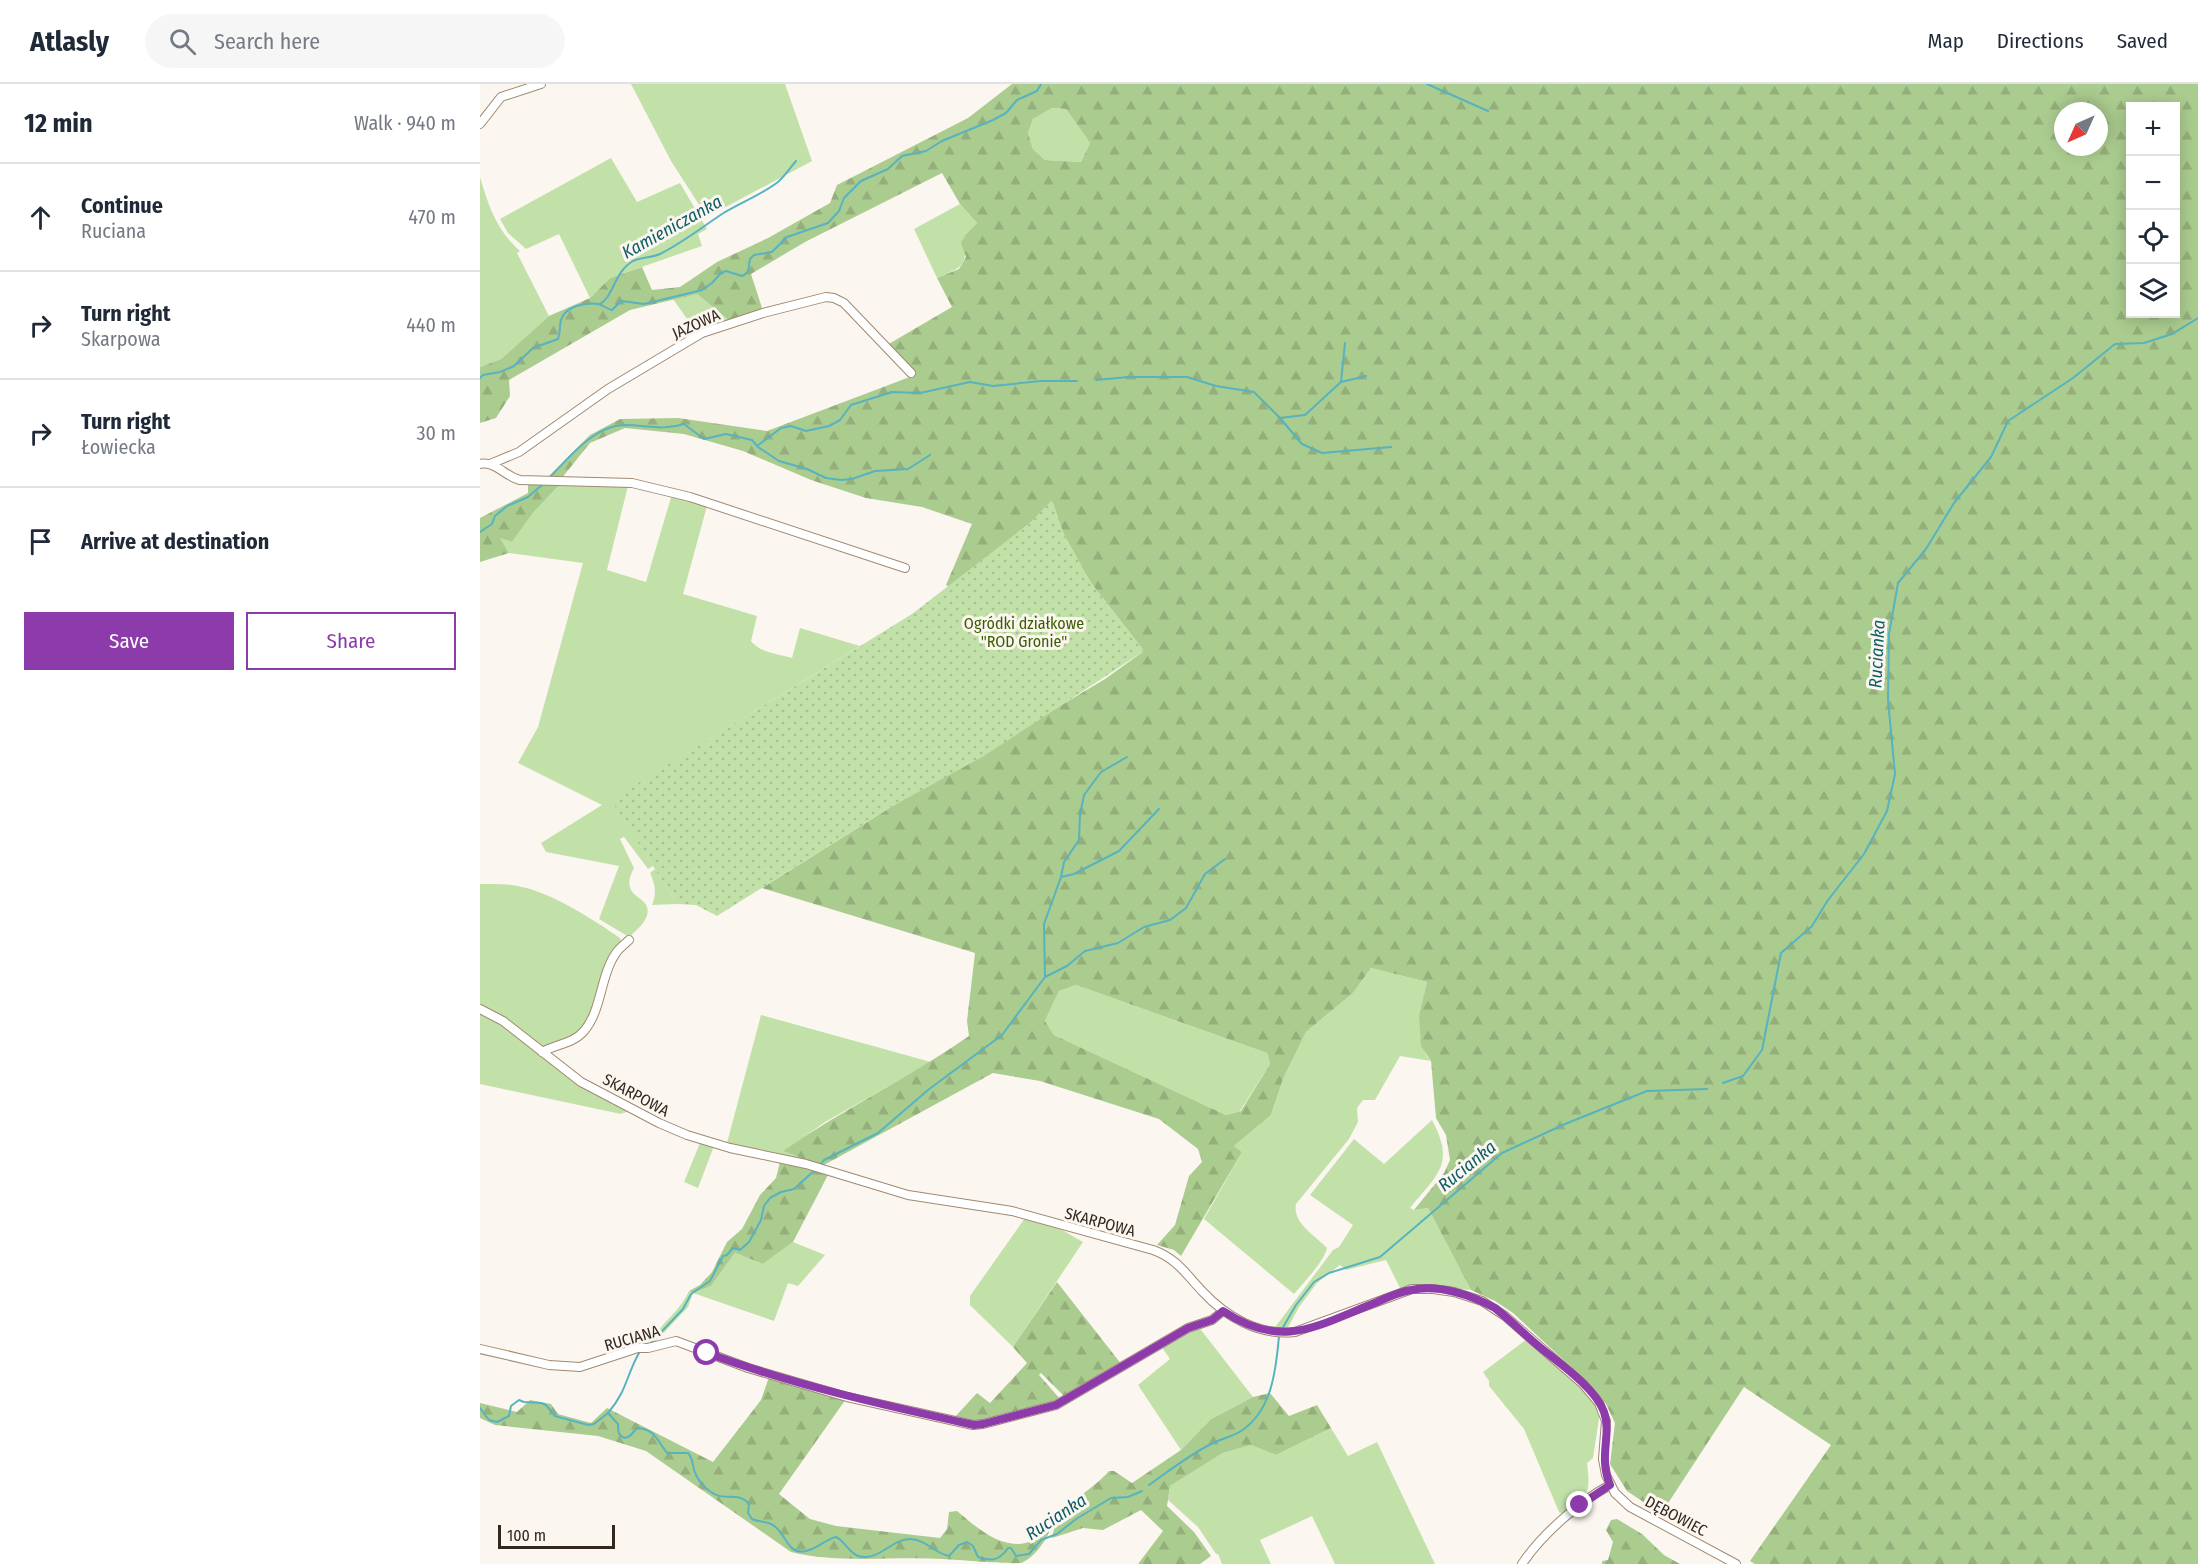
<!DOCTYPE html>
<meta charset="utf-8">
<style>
:root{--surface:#fff;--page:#f6f6f7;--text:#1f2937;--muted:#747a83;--line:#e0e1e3;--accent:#8d3baa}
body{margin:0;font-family:"Fira Sans Condensed",sans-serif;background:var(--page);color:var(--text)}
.controls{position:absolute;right:18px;top:18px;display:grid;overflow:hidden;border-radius:0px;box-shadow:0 3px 15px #0003}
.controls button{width:54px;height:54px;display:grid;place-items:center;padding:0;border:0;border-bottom:2px solid var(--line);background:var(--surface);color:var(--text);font:30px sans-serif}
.compass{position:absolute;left:1574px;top:18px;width:54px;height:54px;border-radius:50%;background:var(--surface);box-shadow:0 3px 15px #0003;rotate:225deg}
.scale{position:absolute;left:18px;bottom:15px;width:117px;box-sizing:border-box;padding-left:6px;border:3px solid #32281f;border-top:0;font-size:16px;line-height:21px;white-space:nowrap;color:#32281f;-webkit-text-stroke:4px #fcf6f1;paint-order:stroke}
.stop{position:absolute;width:18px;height:18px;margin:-14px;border:4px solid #8d3baa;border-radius:50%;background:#fff}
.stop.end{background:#8d3baa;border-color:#fff;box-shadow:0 2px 6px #0008}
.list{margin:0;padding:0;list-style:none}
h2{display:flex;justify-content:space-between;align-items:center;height:78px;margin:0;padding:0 24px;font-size:26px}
h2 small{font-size:20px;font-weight:400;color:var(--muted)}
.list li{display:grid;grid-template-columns:39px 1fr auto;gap:18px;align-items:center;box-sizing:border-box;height:108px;padding:0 24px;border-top:2px solid var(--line)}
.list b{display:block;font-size:22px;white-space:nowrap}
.list p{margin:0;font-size:20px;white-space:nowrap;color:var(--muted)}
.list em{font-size:20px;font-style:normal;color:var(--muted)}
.actions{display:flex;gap:12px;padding:18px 24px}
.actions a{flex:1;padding:14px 0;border:2px solid var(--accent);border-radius:0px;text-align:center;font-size:21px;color:var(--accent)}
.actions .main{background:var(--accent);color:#fff}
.icon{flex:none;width:33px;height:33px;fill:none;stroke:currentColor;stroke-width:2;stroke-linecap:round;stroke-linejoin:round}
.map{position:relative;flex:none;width:1718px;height:1480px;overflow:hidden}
header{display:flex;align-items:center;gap:36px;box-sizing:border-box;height:84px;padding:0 30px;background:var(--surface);border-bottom:2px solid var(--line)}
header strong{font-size:28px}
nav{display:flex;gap:33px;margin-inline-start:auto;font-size:21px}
.search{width:420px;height:54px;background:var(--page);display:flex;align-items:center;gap:15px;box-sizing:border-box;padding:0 21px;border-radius:33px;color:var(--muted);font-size:22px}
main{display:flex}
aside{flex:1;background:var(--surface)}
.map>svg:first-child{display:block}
</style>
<header>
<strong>Atlasly</strong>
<div class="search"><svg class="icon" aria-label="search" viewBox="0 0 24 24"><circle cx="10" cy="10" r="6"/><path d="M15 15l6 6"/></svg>Search here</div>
<nav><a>Map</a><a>Directions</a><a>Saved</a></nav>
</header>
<main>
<aside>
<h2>12 min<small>Walk · 940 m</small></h2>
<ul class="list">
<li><svg class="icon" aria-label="ahead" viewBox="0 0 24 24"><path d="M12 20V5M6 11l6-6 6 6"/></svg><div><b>Continue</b><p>Ruciana</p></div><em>470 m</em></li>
<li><svg class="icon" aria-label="right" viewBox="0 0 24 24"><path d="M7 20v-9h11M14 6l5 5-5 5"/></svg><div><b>Turn right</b><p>Skarpowa</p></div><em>440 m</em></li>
<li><svg class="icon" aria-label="right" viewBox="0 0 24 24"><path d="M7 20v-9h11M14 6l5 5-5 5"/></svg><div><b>Turn right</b><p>Łowiecka</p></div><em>30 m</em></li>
<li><svg class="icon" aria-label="arrive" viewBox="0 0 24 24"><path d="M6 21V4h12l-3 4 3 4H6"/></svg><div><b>Arrive at destination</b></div></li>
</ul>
<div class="actions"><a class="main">Save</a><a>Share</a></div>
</aside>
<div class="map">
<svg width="1718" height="1480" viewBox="0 0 1718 1480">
<defs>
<pattern id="forest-firs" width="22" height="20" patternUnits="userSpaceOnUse" patternTransform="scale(1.5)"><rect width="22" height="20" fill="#abcc8f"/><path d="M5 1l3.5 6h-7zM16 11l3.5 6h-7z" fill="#94af7b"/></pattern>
<pattern id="garden-dots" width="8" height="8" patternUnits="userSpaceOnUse" patternTransform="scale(1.5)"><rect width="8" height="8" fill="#c2e1a9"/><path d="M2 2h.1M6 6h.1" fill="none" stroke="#a7c191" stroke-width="1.8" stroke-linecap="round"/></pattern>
</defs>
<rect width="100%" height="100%" fill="#fcf6f1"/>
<g fill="#c2e1a9">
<polygon points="151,0 305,0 332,77 227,133 191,77"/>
<polygon points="572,24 586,25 610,59 601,78 565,76 553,65 548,49 553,35"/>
<polygon points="131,74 157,118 200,99 227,145 218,150 222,162 130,194 110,214 79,150 46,165 28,149 20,135"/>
<path d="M 0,93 C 8,121 17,147 40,167 L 37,169 L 69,232 L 21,275 L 0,283 Z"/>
<path d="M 480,120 L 497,139 L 486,150 C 486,181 486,182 457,194 L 434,145 Z"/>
<polygon points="217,210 251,238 231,243 224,240 220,243 220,248 217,249 193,215"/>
<path d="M 81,399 L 148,402 L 127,486 L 166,498 L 192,410 L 227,422 L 203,510 L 277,532 L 271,557 C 280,569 298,570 312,574 L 320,544 L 380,562 L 132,716 L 173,782 L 168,785 L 144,753 L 140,755 L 154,784 C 151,790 148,796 150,803 C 152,810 157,812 163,817 C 176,830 159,844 149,853 L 119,835 L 139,782 L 66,768 L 61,759 L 122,721 L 38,679 L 58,643 L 103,479 L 29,469 L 19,453 L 32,458 L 53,429 Z"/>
<path d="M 175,785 L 197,820 L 172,821 C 177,810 175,800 170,789 Z"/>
<path d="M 0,800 C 14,800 28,799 42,803 C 72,809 114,836 140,854 L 141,857 C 125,879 114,936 97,949 C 87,956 73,957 62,963 L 0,922 Z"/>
<path d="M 891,884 L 947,898 C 942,921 933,958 951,977 L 920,972 L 895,1016 L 883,1016 L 877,1024 L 878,1038 L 869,1055 L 816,1120 C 812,1139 836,1152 847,1164 C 844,1178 823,1199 814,1210 L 724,1135 L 762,1068 L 754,1062 L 791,1031 L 803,995 L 826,948 L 873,909 Z"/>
<polygon points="596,901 787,969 790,980 760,1027 746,1031 574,951 565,937 579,907"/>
<polygon points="0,928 20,939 149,1027 141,1030 0,1000"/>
<polygon points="281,931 451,978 345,1038 304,1067 323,1075 247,1059"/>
<path d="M 952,1036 C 976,1081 957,1090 930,1124 L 934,1126 L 948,1124 L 991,1206 L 938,1201 L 921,1206 L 906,1176 L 866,1186 L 860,1181 L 837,1199 L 819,1223 L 806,1247 L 799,1246 L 796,1242 L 853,1166 L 859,1163 L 873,1141 L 830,1111 L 874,1055 L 904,1080 Z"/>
<polygon points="220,1059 234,1062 218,1104 204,1098"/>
<polygon points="545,1134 582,1146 603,1158 533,1263 490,1221 490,1212"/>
<path d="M 313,1158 L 345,1171 L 318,1202 L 308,1199 L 294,1237 L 213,1209 L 208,1223 L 176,1257 L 172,1261 L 165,1261 L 164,1254 L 172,1242 L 179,1246 C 189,1233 201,1224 209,1207 L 213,1209 L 231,1202 L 255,1169 L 283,1180 Z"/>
<polygon points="718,1242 773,1313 731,1335 701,1366 658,1301 690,1275 681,1262"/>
<path d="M 1047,1255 L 1102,1304 L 1120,1328 L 1113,1374 L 1107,1379 C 1111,1412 1108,1410 1083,1430 L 1079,1428 L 1044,1345 L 1009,1302 L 1009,1297 L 1003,1288 Z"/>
<polygon points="851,1344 868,1372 897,1358 955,1480 855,1480 832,1432 780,1456 791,1480 742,1480 738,1470 736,1470 718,1443 688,1416 690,1402 743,1369 771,1361 796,1371"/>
</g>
<g fill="url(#forest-firs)" fill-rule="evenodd">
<path d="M 532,0 L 1718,0 L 1718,1480 L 1275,1480 L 1270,1477 L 1351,1361 L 1264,1303 L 1181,1430 L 1147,1407 L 1130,1380 L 1135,1339 L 1126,1320 L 1106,1297 L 1033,1229 L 1015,1217 L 991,1206 L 948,1124 L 934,1126 L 964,1089 L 970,1076 L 966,1051 L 956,1034 L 951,977 L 941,962 L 939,932 L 947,898 L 891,884 L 873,909 L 826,948 L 803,995 L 791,1031 L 754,1062 L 762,1068 L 701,1172 L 694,1166 L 677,1161 L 695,1141 L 709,1092 L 722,1078 L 718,1065 L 679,1035 L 560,997 L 513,989 L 342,1082 L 303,1067 C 363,1025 429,994 489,952 L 487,937 L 495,869 L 282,804 L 411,723 L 625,595 L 664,567 L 611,499 L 584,451 L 572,417 L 550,439 L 469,503 L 466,501 L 492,440 L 442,423 L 386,414 L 331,396 L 263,367 L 204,350 L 145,344 L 110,359 L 81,395 L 66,395 L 110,351 L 140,335 L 198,334 L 287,347 L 435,291 L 407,261 L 472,223 L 457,194 L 479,185 L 486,173 L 481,159 L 486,150 L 497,139 L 480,120 L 462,89 L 325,158 L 271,190 L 283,227 L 251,238 L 217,210 L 150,226 L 29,296 L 30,312 L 16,334 L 0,339 L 0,283 L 21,275 L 69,232 L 110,214 L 130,194 L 162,183 L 172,206 L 200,203 L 237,178 L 288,154 L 350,119 L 357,101 L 488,34 ZM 1650,22 L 1696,22 L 1696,230 L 1650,230 ZM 572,24 L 586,25 L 610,59 L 601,78 L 565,76 L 553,65 L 548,49 L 553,35 ZM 1583,27 L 1619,27 L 1619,63 L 1583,63 ZM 596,901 L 787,969 L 790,980 L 761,1027 L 746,1031 L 574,951 L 565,937 L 579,907 Z"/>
<polygon points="48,398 81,399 53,429 32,458 20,454 29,469 0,478 0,434 48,409"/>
<polygon points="300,1078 348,1091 313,1158 283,1180 255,1169 231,1202 213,1209 209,1207 220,1201 232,1188 247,1158 262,1145 280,1111 296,1094"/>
<polygon points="577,1198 642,1281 585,1313 561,1289 559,1291 581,1316 575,1319 493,1339 473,1335 497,1309 510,1319 547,1279 533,1263"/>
<path d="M 289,1293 L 366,1315 L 299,1410 L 330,1435 L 356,1442 L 460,1454 L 467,1445 L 469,1428 L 477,1427 C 497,1444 526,1470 554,1456 C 559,1454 565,1449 570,1445 C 567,1456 553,1475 541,1479 C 523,1480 483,1476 463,1475 C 413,1472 360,1480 311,1468 L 166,1367 L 118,1352 L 15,1341 L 0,1334 L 0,1319 L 37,1328 L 50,1316 L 71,1320 L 78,1330 L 111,1339 L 127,1324 L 233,1378 L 281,1316 Z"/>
<path d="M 790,1309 L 809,1332 L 837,1321 L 851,1344 L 796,1371 L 771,1361 L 743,1369 L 690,1402 L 687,1422 L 714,1448 L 731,1472 L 720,1480 L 658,1480 L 683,1447 L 661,1426 L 623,1446 L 603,1444 L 572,1454 C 577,1421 609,1410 629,1387 L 634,1387 L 652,1399 L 701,1366 L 731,1335 L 773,1313 Z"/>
<polygon points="1137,1435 1162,1450 1184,1471 1200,1480 1122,1480 1122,1477 1128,1476 1133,1458 1126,1446 1131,1436"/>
</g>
<polygon fill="url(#garden-dots)" points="572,416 584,451 611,499 664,567 504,672 411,723 237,832 216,821 197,820 131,716 432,530 550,439"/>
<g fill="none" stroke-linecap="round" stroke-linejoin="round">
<g stroke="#56b3bf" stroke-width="2">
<polyline points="947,0 1008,27"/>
<path d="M 120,220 C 134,212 134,188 153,177 C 161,173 171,174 180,170 C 202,159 221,144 242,130 C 260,119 281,111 298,98 C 305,92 310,84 316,77"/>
<path d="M 0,294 L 3,291 L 20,288 L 34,282 L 53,264 L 78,255 C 81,247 79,243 81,236 C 85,222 106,218 118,220 C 123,221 127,225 132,226 L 141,217 L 164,220 L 210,209 L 222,206 L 232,199 L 241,189 L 246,187 L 262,192 C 271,188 268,183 270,175 L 274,171 L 292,168 L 307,153 L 348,139 L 359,127 L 364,114 L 381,97 L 408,85 L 422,72 L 446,67 L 462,57 L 513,36 L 526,29 L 537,16 L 557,7 L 561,0"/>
<polyline points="616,296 649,293 707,293 736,302 774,308 800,334 822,360 842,369 911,363"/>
<polyline points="861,298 865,259"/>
<polyline points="800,334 825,331 861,298 886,292"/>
<polyline points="278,363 299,377 327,385 346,394 361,396 372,395 395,387 428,385 450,371"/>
<path d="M 69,394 C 89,374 113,342 144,341 C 166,341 183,347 204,340 L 224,355 L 246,350 L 272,356 L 277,362 L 301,344 L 311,342 L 326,347 L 349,342 L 360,336 L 371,321 L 412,308 L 440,309 L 490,298 L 513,302 L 561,297 L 597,297"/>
<polyline points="0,448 12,440 15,432 27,422 48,413 62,401"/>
<polyline points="581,793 594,790 639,767 679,725"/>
<polyline points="565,893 564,840 581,793 584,778 599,756 600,731 604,711 621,688 647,673"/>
<polyline points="1243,999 1263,992 1282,966 1301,869 1332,842 1348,816 1384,770 1407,727 1415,690 1408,616 1409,550 1418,499 1446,465 1474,419 1511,373 1528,337 1593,294 1635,260 1664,259 1692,250 1718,234"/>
<polyline points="340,1081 344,1076 398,1049 448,1006 522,951 565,893 587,882 605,867 638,859 664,843 690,836 706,824 725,790 745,775"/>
<polyline points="802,1245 816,1221 834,1198 849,1189 900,1173 1022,1069 1085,1040 1167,1007 1227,1005"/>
<polyline points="170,1260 203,1225 211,1210 230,1197 243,1172 247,1171 253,1164 260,1166 269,1158 281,1136 284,1122 290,1114 301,1108 314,1105 336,1085"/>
<path d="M 0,1324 L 9,1336 L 17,1338 L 29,1332 L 31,1322 L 39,1316 L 44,1318 L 61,1319 L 66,1321 L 75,1332 L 108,1341 L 114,1340 L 128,1329 L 138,1340 C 138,1347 138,1352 145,1354 L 150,1352 L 157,1344 C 175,1345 177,1356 187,1369 L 208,1369 C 214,1376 212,1383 216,1391 C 219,1397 225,1404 231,1408 C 244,1418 259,1407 269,1420 L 268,1429 L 272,1435 C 278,1438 285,1437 291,1440 C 306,1446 306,1472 326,1467 C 337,1465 346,1455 356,1453 C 365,1457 369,1469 378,1472 C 399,1478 411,1455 430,1455 C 445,1455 456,1470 469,1472 L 479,1461 L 487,1458 L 493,1462 L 498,1473 C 512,1478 520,1476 528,1464 L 531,1464 L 536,1472 L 549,1470 L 561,1456 L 577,1450 L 596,1435 L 631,1414 L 648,1413 L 662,1407"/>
<path d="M 128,1329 C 147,1307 146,1292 159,1269"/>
<path d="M 669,1401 C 689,1387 709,1371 731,1360 C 740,1355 752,1353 761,1347 C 792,1327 796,1286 799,1252"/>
</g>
<defs>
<g id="street">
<polyline points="0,40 21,13 61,0"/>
<path d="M 0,380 C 14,376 26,393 40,396 L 152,399 L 210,413 L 425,484"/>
<polyline points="10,380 39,368 128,305 222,249 283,229 346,213 354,214 364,219 431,289"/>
<path d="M 0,925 L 23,937 L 101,998 L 179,1039 L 207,1051 L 250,1064 L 326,1080 L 428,1111 L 532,1127 L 673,1166 C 696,1174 706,1190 722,1207 C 746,1233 779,1252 815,1248 L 932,1205 L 953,1205 L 974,1208 L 1002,1217 L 1025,1232 L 1103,1300 L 1119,1319 L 1126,1337 L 1123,1375 L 1126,1391 L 1135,1409 L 1150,1423 L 1256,1480"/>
<path d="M 62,968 C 76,960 93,960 104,947 C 122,926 120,892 136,869 C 139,864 145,860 149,856"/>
<polyline points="0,1265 69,1281 100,1283 158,1264 168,1264 196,1257 268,1284 367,1313 493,1341 503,1340 576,1321 708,1244 732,1236 743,1227"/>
<path d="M 1042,1480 C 1062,1450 1099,1418 1130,1401"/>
</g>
</defs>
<use href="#street" stroke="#a18971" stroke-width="10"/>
<use href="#street" stroke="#fff" stroke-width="8"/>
</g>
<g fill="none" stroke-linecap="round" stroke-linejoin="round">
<path stroke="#8d3baa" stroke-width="8" d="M 227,1269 C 314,1301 403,1321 494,1341 L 503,1340 L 576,1321 L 708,1244 L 732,1236 L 743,1227 C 803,1267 838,1241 897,1218 C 908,1213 919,1208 931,1206 C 959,1200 991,1211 1015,1224 C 1029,1235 1042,1248 1056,1260 C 1076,1277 1115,1303 1124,1328 C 1132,1351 1118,1372 1130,1401 L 1100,1421"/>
</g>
<g text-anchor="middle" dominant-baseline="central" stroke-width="6" stroke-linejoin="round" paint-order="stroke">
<g font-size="16" fill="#32281f" stroke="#fcf6f1">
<text transform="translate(216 240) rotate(-24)">JAZOWA</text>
<text transform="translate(156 1011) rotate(28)">SKARPOWA</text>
<text transform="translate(620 1138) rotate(15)">SKARPOWA</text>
<text transform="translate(152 1254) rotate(-16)">RUCIANA</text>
<text transform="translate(1196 1432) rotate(28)">DĘBOWIEC</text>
</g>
<g font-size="16" fill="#395e01" stroke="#fcf6f1">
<text x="544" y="539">Ogródki działkowe<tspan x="544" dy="18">"ROD Gronie"</tspan></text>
</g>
<g font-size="18" font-style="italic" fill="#0d5e66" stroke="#fcf6f1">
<text transform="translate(192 143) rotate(-29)">Kamieniczanka</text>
<text transform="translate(1397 570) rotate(-87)">Rucianka</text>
<text transform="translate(987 1082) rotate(-39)">Rucianka</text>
<text transform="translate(576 1433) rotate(-33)">Rucianka</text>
</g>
</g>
</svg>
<div class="controls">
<button>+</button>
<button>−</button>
<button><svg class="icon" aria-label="locate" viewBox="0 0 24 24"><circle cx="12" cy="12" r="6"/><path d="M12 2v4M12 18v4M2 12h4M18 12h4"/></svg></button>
<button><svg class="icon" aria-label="layers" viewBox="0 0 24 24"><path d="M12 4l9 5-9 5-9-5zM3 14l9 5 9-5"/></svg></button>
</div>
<svg class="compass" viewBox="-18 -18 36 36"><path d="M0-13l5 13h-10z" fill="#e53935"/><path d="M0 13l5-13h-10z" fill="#747a83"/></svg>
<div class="scale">100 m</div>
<div class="stop" style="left:227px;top:1269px"></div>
<div class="stop end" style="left:1100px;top:1421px"></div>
</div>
</main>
